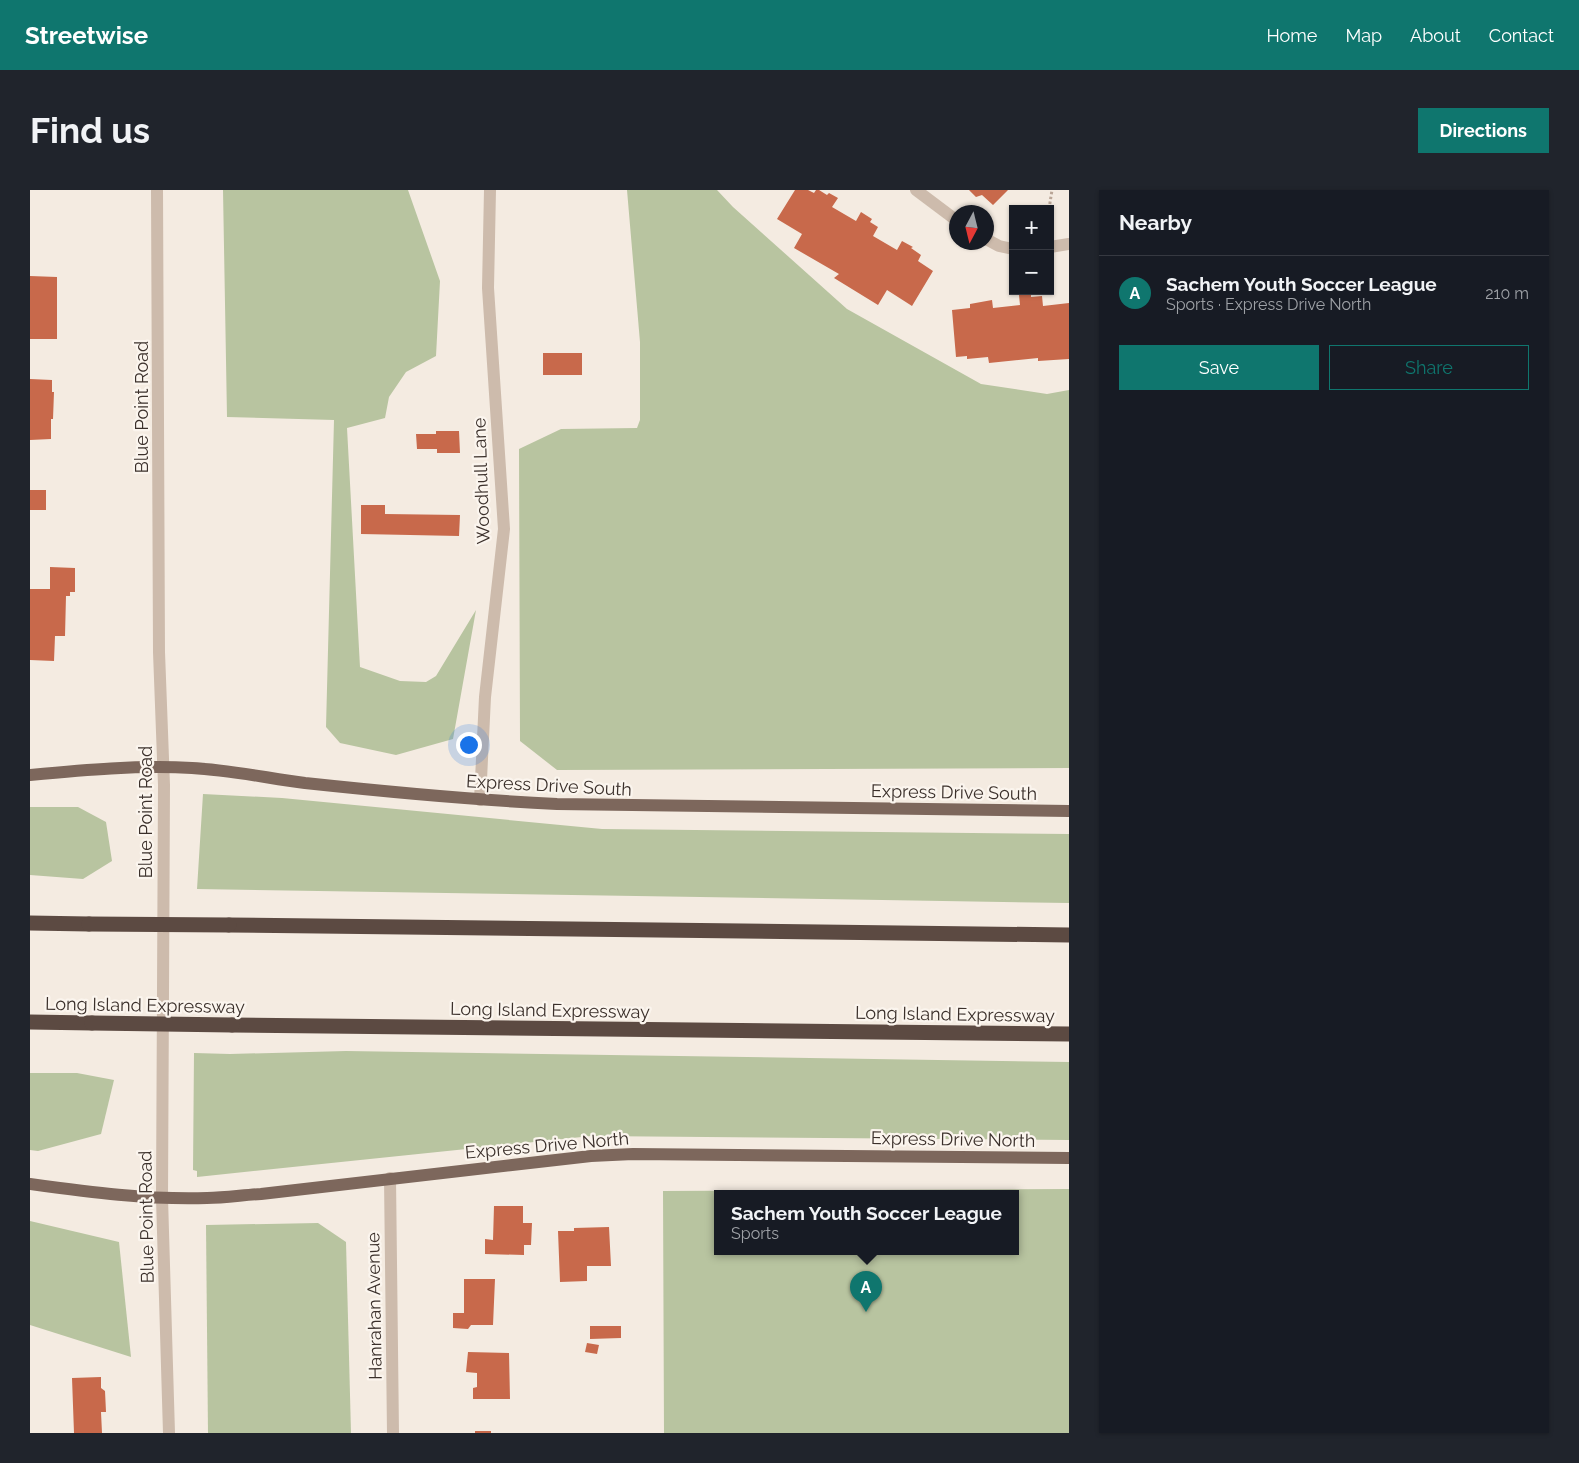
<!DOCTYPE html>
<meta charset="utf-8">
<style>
:root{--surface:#171b24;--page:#20242c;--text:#f1f3f6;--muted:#9ea1a6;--line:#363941;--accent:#0f766e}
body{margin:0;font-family:Raleway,sans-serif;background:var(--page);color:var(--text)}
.controls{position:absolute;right:15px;top:15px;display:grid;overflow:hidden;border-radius:0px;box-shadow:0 1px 4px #0004}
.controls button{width:45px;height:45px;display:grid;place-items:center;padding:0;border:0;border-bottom:1px solid var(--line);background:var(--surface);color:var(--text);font:25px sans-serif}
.compass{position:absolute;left:919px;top:15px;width:45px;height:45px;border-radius:50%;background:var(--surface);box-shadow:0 1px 4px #0004;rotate:187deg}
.you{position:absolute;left:438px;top:554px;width:18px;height:18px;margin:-12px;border:4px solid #fff;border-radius:50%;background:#1a73e8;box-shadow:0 0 0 8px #1a73e833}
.badge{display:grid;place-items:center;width:32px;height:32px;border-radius:50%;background:var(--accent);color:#fff;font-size:16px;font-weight:700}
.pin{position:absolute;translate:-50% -41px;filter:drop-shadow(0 1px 2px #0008)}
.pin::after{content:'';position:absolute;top:26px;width:18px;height:15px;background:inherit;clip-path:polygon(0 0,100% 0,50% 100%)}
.popup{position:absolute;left:684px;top:1000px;width:305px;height:65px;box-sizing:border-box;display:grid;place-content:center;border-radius:0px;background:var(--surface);filter:drop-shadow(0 1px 4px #0005);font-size:16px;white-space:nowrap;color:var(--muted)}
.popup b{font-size:19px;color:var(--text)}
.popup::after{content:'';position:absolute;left:50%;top:100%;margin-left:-10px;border:10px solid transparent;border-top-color:var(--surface)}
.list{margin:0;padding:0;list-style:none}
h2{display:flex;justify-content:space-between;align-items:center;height:65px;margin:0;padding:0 20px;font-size:21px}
h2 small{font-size:16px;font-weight:400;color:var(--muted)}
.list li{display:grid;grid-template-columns:32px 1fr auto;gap:15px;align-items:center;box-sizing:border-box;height:75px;padding:0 20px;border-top:1px solid var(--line)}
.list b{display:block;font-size:19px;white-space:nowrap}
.list p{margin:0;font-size:16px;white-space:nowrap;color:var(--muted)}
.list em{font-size:16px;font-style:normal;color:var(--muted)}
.actions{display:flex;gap:10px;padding:15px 20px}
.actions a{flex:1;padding:11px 0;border:1px solid var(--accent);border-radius:0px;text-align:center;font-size:18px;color:var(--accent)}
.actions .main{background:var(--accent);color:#fff}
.map{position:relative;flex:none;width:1039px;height:1243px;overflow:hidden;border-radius:0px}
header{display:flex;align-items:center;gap:30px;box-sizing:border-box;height:70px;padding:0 25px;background:var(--accent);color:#fff}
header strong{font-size:24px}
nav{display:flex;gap:28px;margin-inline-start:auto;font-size:18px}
.intro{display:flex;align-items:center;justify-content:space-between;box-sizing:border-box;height:120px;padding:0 30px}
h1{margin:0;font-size:35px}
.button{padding:12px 22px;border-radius:0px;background:var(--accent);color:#fff;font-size:18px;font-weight:700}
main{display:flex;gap:30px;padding:0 30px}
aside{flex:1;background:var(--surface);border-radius:0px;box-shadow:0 1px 4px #0004}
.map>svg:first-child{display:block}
</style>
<header>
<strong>Streetwise</strong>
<nav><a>Home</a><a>Map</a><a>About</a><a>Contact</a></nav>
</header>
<div class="intro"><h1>Find us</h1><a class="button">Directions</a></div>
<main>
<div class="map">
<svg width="1039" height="1243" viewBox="0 0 1039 1243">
<rect width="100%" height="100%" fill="#f4ebe1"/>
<g fill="#b8c4a0" fill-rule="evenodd">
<polygon points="193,0 378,0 410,91 406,166 376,182 359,207 355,228 317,238 330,477 370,491 396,492 406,486 446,420 423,549 366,565 310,553 296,537 304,230 197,227"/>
<polygon points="597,0 687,0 703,17 817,119 951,194 1017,204 1039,200 1039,578 527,580 490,551 489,259 531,239 607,238 610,230 610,152"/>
<polygon points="173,604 252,608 572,639 1039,644 1039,713 167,699"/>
<polygon points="0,617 48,617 76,632 82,671 53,689 0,685"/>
<polygon points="316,861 1039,872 1039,950 561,946 167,987 167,981 163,980 164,863 200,864"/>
<polygon points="0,883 47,883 84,890 71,944 8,961 0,960"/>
<path d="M 1039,999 L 1039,1243 L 634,1243 L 633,1001 ZM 687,1003 L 985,1003 L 985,1061 L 687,1061 Z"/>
<polygon points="0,1031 89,1052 101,1167 0,1135"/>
<polygon points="288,1033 316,1052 321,1243 178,1243 176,1035"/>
</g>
<g fill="#c8694b">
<polygon points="765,0 778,0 784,3 786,0 789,0 797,5 799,3 808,8 802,17 826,31 831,22 842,29 840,32 848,37 843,46 867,60 872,51 883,57 881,58 891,65 888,71 903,81 882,116 857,100 848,115 804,88 809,84 764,58 772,44 747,29"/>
<polygon points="939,0 978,0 963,15 952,5 946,7"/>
<polygon points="0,86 27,87 27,149 0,149"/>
<polygon points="1001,104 1001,107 1012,106 1013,116 1039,113 1039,169 1008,171 1008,168 959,173 958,167 937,169 937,166 926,167 922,120 940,118 940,114 962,110 963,118 990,115 989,105"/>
<rect x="513" y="163" width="39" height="22"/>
<polygon points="0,189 22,190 22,202 24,202 23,229 21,229 21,249 0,250"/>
<polygon points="406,241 429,241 430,263 407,263 407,259 387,259 386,244 406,244"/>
<rect x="0" y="300" width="16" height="20"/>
<polygon points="331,315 355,315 355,324 430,325 429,346 331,344"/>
<polygon points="20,377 45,378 45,402 40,402 40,406 36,406 35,446 25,446 24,471 0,470 0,399 20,399"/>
<polygon points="464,1016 493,1016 493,1033 502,1033 501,1055 494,1055 494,1065 455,1064 455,1049 463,1050"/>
<polygon points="579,1037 581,1076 557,1076 557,1091 530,1092 528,1041 544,1041 544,1038"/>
<polygon points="434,1089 465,1089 463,1135 441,1135 438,1139 423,1138 423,1123 434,1123"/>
<polygon points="560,1136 591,1136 591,1148 560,1149"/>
<polygon points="557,1153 569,1155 567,1164 555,1162"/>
<polygon points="438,1162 479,1163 480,1209 443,1209 443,1198 447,1197 447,1183 436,1182"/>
<polygon points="71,1187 71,1198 75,1201 76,1222 71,1222 72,1243 44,1243 42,1188"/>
<rect x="445" y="1241" width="16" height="2"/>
</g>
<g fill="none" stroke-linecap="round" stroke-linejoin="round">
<polyline stroke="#b9a596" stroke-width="3" stroke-dasharray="2.5 2.5" stroke-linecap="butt" points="1019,19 1022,0"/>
<g stroke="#cdbbac" stroke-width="12">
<polyline points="127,0 129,462 134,595 132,1008 139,1243"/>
<polyline points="886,0 926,30"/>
<polyline points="956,49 969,56 983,59"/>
<polyline points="1020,57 1039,54"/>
<polyline points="450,610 455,507 474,339 458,98 460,0"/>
<polyline points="360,988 363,1243"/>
</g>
<g stroke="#7d675c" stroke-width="12">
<path d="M 0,585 C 54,580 108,575 162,578 C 200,580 237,588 275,593 C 359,602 443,610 527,614 L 1039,621"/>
<path d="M 0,994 C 59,1002 118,1010 177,1008 C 195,1008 213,1005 231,1004 L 482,975 L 561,966 L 603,964 L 1039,968"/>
</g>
<g stroke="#5c4a42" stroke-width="15">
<polyline points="0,733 59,734"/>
<polyline points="199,735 1039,745"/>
<polyline points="0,832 62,833"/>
<polyline points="202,835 1039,844"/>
</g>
<g stroke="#5c4a42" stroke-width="15">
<polyline points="59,734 199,735"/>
<polyline points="62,833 202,835"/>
</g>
</g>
<g text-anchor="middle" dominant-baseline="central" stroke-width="4.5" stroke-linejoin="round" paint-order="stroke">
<g font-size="18" fill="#3b302b" stroke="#fbf5ee">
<text transform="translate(111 217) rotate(-90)">Blue Point Road</text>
<text transform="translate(451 291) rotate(-92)">Woodhull Lane</text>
<text transform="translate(519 595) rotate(3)">Express Drive South</text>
<text transform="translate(924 602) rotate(1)">Express Drive South</text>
<text transform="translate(115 622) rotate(-90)">Blue Point Road</text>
<text transform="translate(115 815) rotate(1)">Long Island Expressway</text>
<text transform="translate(520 820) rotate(1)">Long Island Expressway</text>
<text transform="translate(925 824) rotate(1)">Long Island Expressway</text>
<text transform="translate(923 949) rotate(1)">Express Drive North</text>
<text transform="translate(517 955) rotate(-5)">Express Drive North</text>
<text transform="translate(116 1027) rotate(-91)">Blue Point Road</text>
<text transform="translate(344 1116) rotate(-91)">Hanrahan Avenue</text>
</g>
</g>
</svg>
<div class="controls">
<button>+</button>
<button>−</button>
</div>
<svg class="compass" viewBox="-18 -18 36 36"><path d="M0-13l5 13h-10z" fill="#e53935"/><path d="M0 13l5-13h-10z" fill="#9ea1a6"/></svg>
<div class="you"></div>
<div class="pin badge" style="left:836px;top:1122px">A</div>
<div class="popup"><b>Sachem Youth Soccer League</b>Sports</div>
</div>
<aside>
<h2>Nearby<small></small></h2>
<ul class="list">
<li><span class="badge">A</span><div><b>Sachem Youth Soccer League</b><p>Sports · Express Drive North</p></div><em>210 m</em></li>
</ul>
<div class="actions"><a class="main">Save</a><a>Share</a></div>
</aside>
</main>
